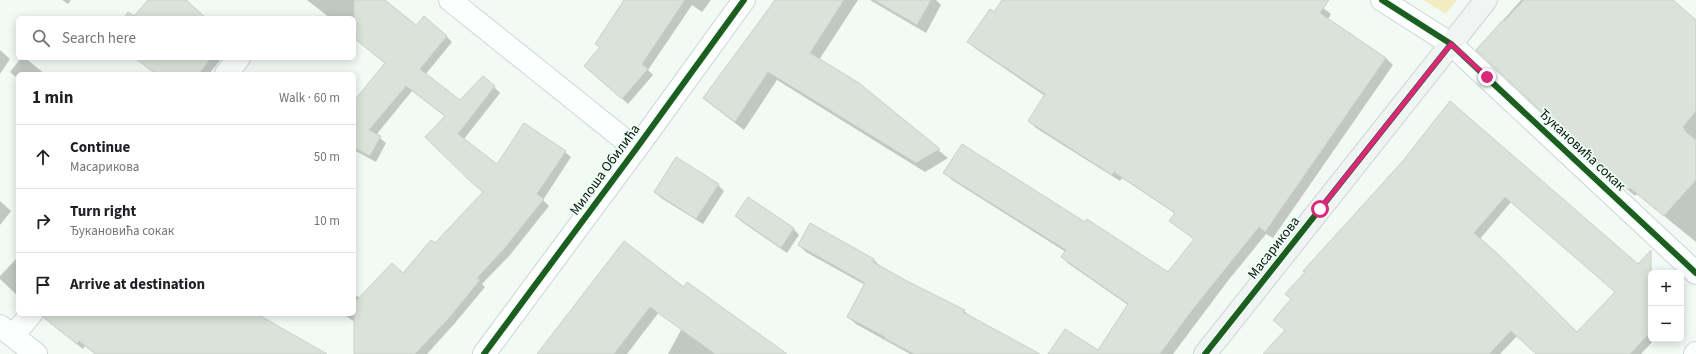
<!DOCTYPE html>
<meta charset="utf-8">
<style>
:root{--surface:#fff;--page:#f6f6f6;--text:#202124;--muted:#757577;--line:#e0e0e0}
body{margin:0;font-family:"Source Sans 3",sans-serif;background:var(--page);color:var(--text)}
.controls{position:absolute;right:12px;bottom:12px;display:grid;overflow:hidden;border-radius:6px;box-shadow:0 2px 10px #0003}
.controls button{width:36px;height:36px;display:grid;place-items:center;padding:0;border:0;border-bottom:1px solid var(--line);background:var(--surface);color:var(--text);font:20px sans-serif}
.stop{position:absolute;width:12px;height:12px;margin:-9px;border:3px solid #db2777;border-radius:50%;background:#fff}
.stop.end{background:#db2777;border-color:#fff;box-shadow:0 1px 4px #0008}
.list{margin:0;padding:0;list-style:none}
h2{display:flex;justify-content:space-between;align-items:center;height:52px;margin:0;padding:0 16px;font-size:17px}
h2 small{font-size:13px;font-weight:400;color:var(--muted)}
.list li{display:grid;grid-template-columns:26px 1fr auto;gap:12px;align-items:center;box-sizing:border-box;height:64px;padding:0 16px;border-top:1px solid var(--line)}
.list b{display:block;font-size:15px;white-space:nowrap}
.list p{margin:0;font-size:13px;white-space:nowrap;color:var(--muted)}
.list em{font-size:13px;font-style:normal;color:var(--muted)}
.icon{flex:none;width:22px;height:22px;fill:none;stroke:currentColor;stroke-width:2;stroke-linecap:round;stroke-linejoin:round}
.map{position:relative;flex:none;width:1696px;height:354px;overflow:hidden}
.search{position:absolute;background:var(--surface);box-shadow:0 2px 10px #0003;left:16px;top:16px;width:340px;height:44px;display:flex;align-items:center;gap:10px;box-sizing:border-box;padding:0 14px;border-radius:6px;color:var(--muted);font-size:15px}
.panel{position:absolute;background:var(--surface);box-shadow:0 2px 10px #0003;left:16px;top:72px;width:340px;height:244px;border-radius:6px}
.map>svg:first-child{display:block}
</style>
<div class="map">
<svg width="1696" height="354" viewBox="0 0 1696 354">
<rect width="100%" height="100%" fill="#f2faf6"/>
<polygon fill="#f0eec1" points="1423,0 1457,0 1446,14"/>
<g fill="#0003" fill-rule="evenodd">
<polygon points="62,0 71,0 68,4"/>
<polygon points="307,0 383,0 416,27 446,36 452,42 425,75 460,101 494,87 500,93 464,139 497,165 565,152 571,157 543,200 549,206 510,255 482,284 485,287 455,323 427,354 354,354 377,337 343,314 354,314 354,294 360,298 403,275 435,244 484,192 426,137 446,117 412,91 376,135 386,143 376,162 354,150 354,102 386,64 354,38 354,18 330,18"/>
<polygon points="625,0 711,0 702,12 692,5 648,70 653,75 628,104 591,71 601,48 596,43"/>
<polygon points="776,0 858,0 819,60 858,84 948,158 925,172 777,80 744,130 713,106 704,98"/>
<polygon points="870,0 936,0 941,5 926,33"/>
<polygon points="1003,0 1313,0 1331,14 1328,19 1386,58 1393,65 1273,238 1266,234 1227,282 1173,354 1050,354 1099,351 1128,305 1069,264 1062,257 1066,252 952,180 945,173 1169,273 1195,240 1171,221 1176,214 1122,178 1120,181 1036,128 1029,121 1045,96 976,49 969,42 994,13"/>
<polygon points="1521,0 1673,0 1696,21 1696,242 1637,194 1635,196 1605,170 1600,161 1552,119 1551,120 1477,50"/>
<polygon points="0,50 10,59 0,74"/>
<polygon points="21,58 25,58 45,74 18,74 18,79 10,72"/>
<polygon points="135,58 222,58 209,74 156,74"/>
<path d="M 1450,102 L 1638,266 L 1641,263 L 1653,273 L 1651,273 L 1651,339 L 1655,339 L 1641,354 L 1537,354 L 1517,336 L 1500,354 L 1264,354 L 1286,330 L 1403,163 ZM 1511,202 L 1616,292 L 1577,333 L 1480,239 Z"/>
<polygon points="718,185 724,191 703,224 661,198 655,192"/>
<polygon points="748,198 794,229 799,235 787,253 742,222 736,216"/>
<polygon points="0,201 11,211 0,225"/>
<polygon points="811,224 874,260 881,267 906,282 964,311 971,317 1038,354 910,354 856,324 848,317 865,285 806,252 799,245"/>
<polygon points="18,257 18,296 0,279 0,276"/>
<polygon points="679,286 627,354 539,354"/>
<polygon points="701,293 776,354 668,354"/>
<polygon points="44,314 255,314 325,354 95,354 85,346 83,349 50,323 44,317"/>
</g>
<g fill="#dbe2da" stroke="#c9d0c8" fill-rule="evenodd">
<polygon points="148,0 186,0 206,18 124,18 128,12 134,16"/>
<polygon points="354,0 385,0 416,25 424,16 447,36 420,69 460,100 483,76 495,86 458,134 497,164 524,123 566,151 537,194 544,199 504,249 477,278 480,280 450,317 415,354 354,354 354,303 392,263 403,273 431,240 435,243 483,192 470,181 425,137 445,116 406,86 369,130 381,136 370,156 354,148 354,101 385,63 354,38"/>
<polygon points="624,0 685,0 642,64 648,69 622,99 584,66 600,47 595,44"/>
<polygon points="775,0 844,0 810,53 859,83 940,149 916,163 768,72 735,122 703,98"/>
<polygon points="874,0 931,0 917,25"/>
<polygon points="1002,0 1329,0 1320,13 1386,58 1265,232 1259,227 1190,313 1160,354 1048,354 1065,329 1098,350 1128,304 1061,257 1066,250 943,173 962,144 1085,222 1087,219 1168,272 1194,239 1169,221 1175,213 1114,172 1112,175 1028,121 1045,94 967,42 990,9 994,12"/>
<polygon points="1524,0 1673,0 1696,20 1696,111 1683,127 1685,129 1684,130 1696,140 1696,180 1664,216 1630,188 1628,190 1601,167 1597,163 1599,160 1545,113 1544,114 1476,50 1503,20 1504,21"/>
<polygon points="135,58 211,58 199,74 156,74"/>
<path d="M 1450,101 L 1638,264 L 1651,250 L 1651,332 L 1630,354 L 1536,354 L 1511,331 L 1489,354 L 1263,354 L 1285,330 L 1273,320 L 1291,299 L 1285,294 L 1305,272 L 1303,271 L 1402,162 ZM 1505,197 L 1615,292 L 1577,332 L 1499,255 L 1474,233 Z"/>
<polygon points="676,157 719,184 696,219 654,192"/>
<polygon points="748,197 794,228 781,248 735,216"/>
<polygon points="810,223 874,259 873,262 907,281 965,310 963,312 1040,354 914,354 884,338 885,337 847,317 865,283 798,245"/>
<polygon points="624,241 684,287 687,282 787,354 715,354 650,307 614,354 537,354"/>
<polygon points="43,314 257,314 327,354 96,354 79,341 77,344 43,317"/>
</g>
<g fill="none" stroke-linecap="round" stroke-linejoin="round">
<defs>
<g id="minor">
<polyline points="450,0 636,149"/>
<polyline points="1382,0 1451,44 1696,273"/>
<polyline points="226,74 239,58"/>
<polyline points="0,326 36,354"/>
<polyline points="13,336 31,314"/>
<polyline points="484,354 636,149 744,0"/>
<polyline points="1695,354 1696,353"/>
</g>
<polyline id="secondary" points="1205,354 1486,0"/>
</defs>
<use href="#minor" stroke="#ccd7d2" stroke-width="24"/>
<use href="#secondary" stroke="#ccd7d2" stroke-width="24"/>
<use href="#minor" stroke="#fdfefe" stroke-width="22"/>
<use href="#secondary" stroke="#f0f5f4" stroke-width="22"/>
<defs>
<g id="cycleway">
<polyline points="1382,0 1451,44 1696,273"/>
<polyline points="484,354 636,149 744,0"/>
<polyline points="1205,354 1451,44"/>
</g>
</defs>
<use href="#cycleway" stroke="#eefef6" stroke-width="8"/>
<use href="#cycleway" stroke="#1b5e20" stroke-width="6"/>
</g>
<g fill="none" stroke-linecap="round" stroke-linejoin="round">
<polyline stroke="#db2777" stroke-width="5" points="1320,209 1451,44 1487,77"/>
</g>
<g text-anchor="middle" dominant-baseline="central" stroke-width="3.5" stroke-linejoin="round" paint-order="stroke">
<g font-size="14" fill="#06140d" stroke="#eefef6">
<text transform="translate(1582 150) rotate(43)">Ђукановића сокак</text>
<text transform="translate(605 170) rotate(-54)">Милоша Обилића</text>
<text transform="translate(1274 248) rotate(-52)">Масарикова</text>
</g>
</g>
</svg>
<div class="controls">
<button>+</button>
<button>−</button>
</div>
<div class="stop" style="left:1320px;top:209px"></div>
<div class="stop end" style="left:1487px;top:77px"></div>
<div class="search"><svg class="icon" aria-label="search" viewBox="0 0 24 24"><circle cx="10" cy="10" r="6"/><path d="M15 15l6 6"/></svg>Search here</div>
<section class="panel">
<h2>1 min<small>Walk · 60 m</small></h2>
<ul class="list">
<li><svg class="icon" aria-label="ahead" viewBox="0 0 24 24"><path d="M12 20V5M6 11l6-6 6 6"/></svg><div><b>Continue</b><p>Масарикова</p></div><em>50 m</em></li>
<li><svg class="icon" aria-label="right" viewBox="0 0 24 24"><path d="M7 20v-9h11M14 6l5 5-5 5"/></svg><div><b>Turn right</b><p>Ђукановића сокак</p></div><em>10 m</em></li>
<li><svg class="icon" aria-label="arrive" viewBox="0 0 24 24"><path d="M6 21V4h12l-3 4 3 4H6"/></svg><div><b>Arrive at destination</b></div></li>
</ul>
</section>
</div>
